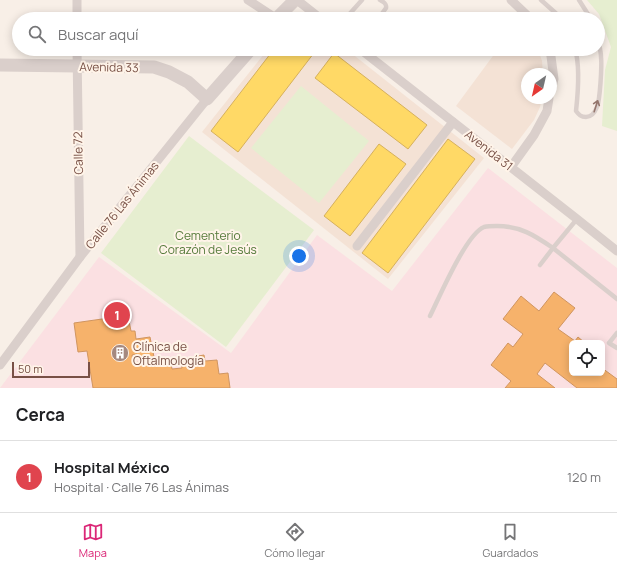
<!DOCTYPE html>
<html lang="es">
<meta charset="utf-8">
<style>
:root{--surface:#fff;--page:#f2f2f2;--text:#202124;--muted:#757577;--line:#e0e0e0;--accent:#db2777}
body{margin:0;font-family:Manrope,sans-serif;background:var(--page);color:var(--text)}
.controls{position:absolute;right:12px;bottom:12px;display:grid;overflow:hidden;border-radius:6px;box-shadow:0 2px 10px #0003}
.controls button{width:36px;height:36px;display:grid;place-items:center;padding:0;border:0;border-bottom:1px solid var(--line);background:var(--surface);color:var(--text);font:20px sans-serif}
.compass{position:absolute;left:521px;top:68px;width:36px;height:36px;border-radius:50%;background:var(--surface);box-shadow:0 2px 10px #0003;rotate:214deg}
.scale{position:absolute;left:12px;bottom:10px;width:78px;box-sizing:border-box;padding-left:4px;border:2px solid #785045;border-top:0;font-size:11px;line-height:14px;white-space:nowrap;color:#785045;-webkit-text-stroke:3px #fff4e9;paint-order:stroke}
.you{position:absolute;left:299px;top:256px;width:14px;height:14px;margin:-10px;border:3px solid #fff;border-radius:50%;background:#1a73e8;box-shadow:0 0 0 6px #1a73e833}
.badge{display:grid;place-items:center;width:26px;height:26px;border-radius:50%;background:var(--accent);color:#fff;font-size:13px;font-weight:700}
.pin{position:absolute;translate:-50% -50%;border:2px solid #fff;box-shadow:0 1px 4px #0006}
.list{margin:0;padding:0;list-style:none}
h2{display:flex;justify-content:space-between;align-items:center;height:52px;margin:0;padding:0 16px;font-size:17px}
h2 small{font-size:13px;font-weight:400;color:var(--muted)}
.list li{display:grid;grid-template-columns:26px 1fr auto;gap:12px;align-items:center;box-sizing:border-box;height:72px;padding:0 16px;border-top:1px solid var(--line)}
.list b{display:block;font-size:15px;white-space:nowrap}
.list p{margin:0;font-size:13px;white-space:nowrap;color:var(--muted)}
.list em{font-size:13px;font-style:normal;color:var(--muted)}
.icon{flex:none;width:22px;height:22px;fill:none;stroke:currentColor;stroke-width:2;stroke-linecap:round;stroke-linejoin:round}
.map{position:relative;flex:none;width:617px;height:388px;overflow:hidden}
.search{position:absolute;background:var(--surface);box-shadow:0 2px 10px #0003;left:12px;right:12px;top:12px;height:44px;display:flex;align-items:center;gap:10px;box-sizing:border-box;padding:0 14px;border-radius:22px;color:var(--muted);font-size:15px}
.sheet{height:124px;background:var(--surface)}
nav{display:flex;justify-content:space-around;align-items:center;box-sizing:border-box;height:56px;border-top:1px solid var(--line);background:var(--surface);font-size:11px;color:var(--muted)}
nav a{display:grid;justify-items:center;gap:2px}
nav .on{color:var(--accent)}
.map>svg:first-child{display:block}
</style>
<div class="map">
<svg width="617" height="388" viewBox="0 0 617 388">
<rect width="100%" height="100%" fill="#f8efe7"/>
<g fill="#f4e2d5">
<polygon points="268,49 346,49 484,158 388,279 202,132"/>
<polygon points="498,49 538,49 542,61 543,74 527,74 527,98 542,98 540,107 534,120 512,149 456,106"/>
</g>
<path fill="#fbe0e2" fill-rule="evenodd" d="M 488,168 L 617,268 L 617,388 L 0,388 L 99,257 L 231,353 L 317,235 L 392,291 ZM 572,343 L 602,343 L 602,373 L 572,373 Z"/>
<g fill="#e6eed0">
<polygon points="587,0 617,0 617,131 602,126 605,70 611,47 599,14"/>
<polygon points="301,86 369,141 319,203 251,148"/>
<polygon points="189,136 314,230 226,347 101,253"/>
</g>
<g fill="#ffd966" stroke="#d6b05c">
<polygon points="274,49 317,49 238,152 211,131"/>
<polygon points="334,53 427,125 408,149 315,78"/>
<polygon points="448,139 475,159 388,273 362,253"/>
<polygon points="379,144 406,164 350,236 324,216"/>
</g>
<g fill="#f6b26b" stroke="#d09560">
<polygon points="554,292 575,308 558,329 575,341 578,337 585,343 572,343 572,373 602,373 602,368 617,379 617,388 577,388 545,363 537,374 555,388 505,388 511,381 491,365 508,343 513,347 523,334 503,319 521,296 539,311"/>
<polygon points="109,318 110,323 129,321 131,331 135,331 136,339 150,337 154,357 139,359 137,354 132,355 133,363 170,358 172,369 182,368 181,359 204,355 205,361 217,360 219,374 228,373 230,388 93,388 87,351 78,352 74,323"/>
</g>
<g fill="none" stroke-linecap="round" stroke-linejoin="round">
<g stroke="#dacfcb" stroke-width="4.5">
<polyline points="541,0 559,16 560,19"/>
<polyline points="579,0 591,19"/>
<polyline points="345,19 362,0"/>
<path d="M 378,19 L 386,8 C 387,3 383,2 380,0"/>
<path d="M 575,49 C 580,65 578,93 576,111 C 579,115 581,117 586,117 C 591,117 595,112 597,107 C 600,100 602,66 601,57 C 601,51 599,45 598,39"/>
<polyline points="540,265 553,248 617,299"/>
<path d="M 430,316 C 439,298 466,234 484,227 C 488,226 493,226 497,226 C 520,226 534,235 553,248 L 577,219"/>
<polyline points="617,333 609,343 617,348"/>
</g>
<g stroke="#dacfcb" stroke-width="9">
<polyline points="77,0 77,19"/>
<polyline points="248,0 277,19"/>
<polyline points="297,0 321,19"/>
<polyline points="511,0 531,19"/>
<polyline points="77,49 80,257"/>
<polyline points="360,49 577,219 617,251"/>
<polyline points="550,49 554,79 551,91"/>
<polyline points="511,167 534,135 547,111 549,98"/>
<polyline points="357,246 453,122"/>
<polyline points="0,365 80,257 207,99"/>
</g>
<g stroke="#dacfcb" stroke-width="13">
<polyline points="276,19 295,0"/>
<polyline points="0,65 154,67 169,72 188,82 207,99 251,49"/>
</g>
</g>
<defs><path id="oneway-shaft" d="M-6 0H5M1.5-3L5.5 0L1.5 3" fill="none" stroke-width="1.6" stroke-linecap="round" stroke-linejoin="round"/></defs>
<use stroke="#95766d" href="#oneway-shaft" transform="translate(596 106) rotate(-72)"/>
<defs>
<symbol id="building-disc" viewBox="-11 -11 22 22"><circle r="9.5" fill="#a5887e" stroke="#fff4e9"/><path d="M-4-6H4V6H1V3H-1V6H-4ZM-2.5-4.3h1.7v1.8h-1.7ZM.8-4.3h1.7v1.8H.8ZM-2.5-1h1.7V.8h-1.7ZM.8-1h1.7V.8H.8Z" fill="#fff"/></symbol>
</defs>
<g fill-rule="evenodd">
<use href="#building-disc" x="110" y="343" width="20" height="20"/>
</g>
<g text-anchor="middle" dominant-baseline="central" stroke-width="4" stroke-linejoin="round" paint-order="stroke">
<g font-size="12" fill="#785045" stroke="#fff4e9">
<text transform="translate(109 67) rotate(1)">Avenida 33</text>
<text transform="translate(489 150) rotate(38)">Avenida 31</text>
<text transform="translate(78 153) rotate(-91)">Calle 72</text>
<text transform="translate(122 205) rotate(-51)">Calle 76 Las Ánimas</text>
</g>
<g font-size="12" fill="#557a3a" stroke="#fff4e9">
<text x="208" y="235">Cementerio<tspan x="208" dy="14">Corazón de Jesús</tspan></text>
</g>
<g font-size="12" fill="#785045" stroke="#fff4e9" text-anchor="start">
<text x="133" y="346">Clínica de<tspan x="133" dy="14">Oftalmología</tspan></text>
</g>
</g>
</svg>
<div class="controls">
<button><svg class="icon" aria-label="locate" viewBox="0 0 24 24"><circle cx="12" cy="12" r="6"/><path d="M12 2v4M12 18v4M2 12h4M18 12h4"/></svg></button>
</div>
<svg class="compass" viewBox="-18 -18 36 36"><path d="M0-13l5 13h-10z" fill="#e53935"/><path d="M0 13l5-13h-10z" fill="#757577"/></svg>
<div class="scale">50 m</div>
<div class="you"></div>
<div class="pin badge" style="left:117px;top:315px;background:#e0444e">1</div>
<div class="search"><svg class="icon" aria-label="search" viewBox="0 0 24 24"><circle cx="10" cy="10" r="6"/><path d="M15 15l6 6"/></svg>Buscar aquí</div>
</div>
<section class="sheet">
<h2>Cerca<small></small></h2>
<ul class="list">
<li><span class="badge" style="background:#e0444e">1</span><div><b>Hospital México</b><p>Hospital · Calle 76 Las Ánimas</p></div><em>120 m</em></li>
</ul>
</section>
<nav>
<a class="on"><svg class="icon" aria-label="map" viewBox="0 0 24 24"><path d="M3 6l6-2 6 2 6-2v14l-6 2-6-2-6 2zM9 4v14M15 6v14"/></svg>Mapa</a>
<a><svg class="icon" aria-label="directions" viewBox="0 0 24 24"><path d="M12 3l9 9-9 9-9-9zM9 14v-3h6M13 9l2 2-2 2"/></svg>Cómo llegar</a>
<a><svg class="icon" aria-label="saved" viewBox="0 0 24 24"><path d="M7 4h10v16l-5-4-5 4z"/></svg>Guardados</a>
</nav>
